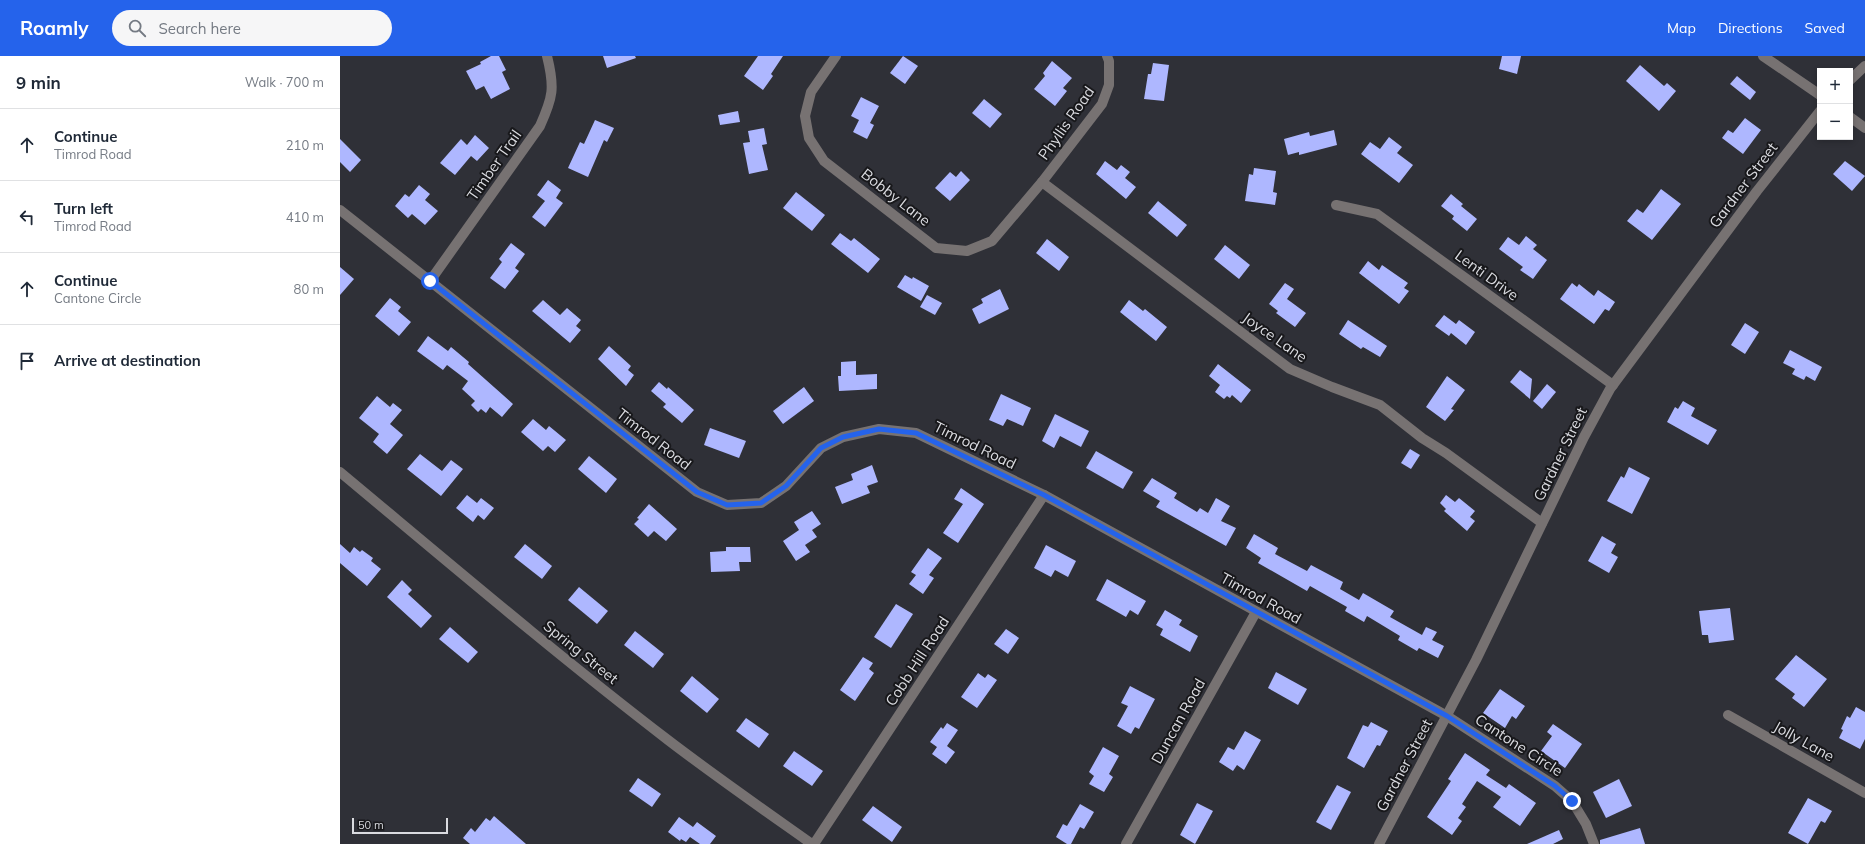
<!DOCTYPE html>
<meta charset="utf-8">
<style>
:root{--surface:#fff;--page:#f6f6f7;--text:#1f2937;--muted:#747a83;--line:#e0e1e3;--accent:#2563eb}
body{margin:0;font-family:Mulish,sans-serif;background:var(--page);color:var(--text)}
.controls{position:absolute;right:12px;top:12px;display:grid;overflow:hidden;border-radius:0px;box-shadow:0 2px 6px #0003}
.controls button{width:36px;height:36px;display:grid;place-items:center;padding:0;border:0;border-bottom:1px solid var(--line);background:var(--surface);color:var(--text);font:20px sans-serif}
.scale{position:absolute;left:12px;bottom:10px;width:96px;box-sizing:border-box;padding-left:4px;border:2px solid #dadbe0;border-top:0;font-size:11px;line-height:14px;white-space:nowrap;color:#dadbe0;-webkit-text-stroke:3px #18181b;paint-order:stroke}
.stop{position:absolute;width:12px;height:12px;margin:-9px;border:3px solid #2563eb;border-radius:50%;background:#fff}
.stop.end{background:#2563eb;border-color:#fff;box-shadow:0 1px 4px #0008}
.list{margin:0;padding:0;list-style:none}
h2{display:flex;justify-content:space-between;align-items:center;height:52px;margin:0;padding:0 16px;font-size:17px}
h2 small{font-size:13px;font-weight:400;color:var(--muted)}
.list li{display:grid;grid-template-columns:26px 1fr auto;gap:12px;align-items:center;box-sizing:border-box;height:72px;padding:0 16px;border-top:1px solid var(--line)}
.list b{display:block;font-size:15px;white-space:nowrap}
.list p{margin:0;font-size:13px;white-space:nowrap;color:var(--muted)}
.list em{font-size:13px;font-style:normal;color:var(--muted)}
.icon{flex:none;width:22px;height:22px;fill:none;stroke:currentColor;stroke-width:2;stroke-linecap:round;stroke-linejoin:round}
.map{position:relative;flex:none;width:1525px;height:788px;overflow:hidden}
header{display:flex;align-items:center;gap:24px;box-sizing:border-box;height:56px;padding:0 20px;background:var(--accent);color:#fff}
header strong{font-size:19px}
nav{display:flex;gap:22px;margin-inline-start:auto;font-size:14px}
.search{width:280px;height:36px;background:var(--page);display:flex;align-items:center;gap:10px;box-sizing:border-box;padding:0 14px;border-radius:22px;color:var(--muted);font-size:15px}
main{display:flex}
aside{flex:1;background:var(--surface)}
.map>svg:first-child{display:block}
</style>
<header>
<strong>Roamly</strong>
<div class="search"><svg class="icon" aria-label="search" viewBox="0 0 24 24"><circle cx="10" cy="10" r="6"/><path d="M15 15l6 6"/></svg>Search here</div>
<nav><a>Map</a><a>Directions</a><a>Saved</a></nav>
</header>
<main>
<aside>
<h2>9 min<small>Walk · 700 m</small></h2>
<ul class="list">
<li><svg class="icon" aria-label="ahead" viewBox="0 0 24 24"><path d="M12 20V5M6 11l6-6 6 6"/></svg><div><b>Continue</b><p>Timrod Road</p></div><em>210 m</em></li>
<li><svg class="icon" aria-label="left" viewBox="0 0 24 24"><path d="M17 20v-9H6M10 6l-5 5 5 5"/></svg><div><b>Turn left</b><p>Timrod Road</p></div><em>410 m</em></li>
<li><svg class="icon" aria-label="ahead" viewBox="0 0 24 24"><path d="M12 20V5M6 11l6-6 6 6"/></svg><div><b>Continue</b><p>Cantone Circle</p></div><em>80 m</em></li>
<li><svg class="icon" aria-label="arrive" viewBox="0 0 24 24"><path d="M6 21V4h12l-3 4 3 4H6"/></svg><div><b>Arrive at destination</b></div></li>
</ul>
</aside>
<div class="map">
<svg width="1525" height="788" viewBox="0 0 1525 788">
<rect width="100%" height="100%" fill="#2f3037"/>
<g fill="#aeb7ff">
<polygon points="151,0 159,0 166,14 162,16 170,33 151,43 144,30 136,34 126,15 141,8 140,6"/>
<polygon points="263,0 295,0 296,2 267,12"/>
<polygon points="418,0 443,0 431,18 433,20 423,34 404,20"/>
<polygon points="563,0 578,10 565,28 550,17"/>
<polygon points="1162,0 1181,0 1177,18 1159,13"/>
<polygon points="712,5 732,22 723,32 727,35 715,50 694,33 705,20 703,17"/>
<polygon points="813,7 829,9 824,45 804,43 808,18 811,18"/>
<polygon points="1300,9 1324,30 1327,27 1336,35 1319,55 1286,25"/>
<polygon points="1397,20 1416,36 1410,44 1390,28"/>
<polygon points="521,41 539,50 530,67 534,69 527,83 513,76 519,64 511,60"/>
<polygon points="644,43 662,58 650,72 632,57"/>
<polygon points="398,55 400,66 380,69 378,59"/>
<polygon points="1405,62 1421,74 1403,98 1382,82 1388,74 1393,77"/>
<polygon points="255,64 274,72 267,86 264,84 248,121 228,112 240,86 244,88"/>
<polygon points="424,72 427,88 422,89 428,114 409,118 403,87 410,86 408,75"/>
<polygon points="994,74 997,89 959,99 959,96 948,99 944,83 969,76 970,80"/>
<polygon points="135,79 149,92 137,105 131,100 115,119 100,107 121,83 127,89"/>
<polygon points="1049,81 1062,91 1057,97 1073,109 1059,127 1021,98 1030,86 1040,93"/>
<polygon points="0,83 21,104 10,116 0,106"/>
<polygon points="765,105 777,114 781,109 790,116 785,122 796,131 786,143 756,118"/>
<polygon points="1505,105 1525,120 1512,135 1493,118"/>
<polygon points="914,112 936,115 933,136 937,137 935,149 905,145 909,118 913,119"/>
<polygon points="621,115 630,124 610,145 595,132 610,116 616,121"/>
<polygon points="208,124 221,134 216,142 223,147 205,171 192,161 205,145 197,139"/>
<polygon points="79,129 90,138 85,144 98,155 85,169 72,158 68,162 55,150 65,138 69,141"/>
<polygon points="1321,133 1341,148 1312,184 1287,165 1297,153 1303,157"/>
<polygon points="456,136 485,159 472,175 443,152"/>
<polygon points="1111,138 1123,148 1121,150 1137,163 1127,175 1112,163 1114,160 1101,150"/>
<polygon points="818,145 847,169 837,181 808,157"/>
<polygon points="500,177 511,185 514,182 540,203 528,217 491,188"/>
<polygon points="1186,180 1197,189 1193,193 1207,204 1193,223 1180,214 1183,211 1159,193 1168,181 1179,189"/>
<polygon points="707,183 729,201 719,215 696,197"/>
<polygon points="171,187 185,198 175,212 179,215 165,233 150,222 162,206 159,203"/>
<polygon points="885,189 910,209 899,223 874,203"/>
<polygon points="1028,205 1039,214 1042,209 1068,227 1064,232 1069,235 1059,248 1019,217"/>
<polygon points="0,211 14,223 0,239"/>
<polygon points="565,219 572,223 573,221 589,230 581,245 557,231"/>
<polygon points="945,227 954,233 947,243 966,257 955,271 936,257 938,255 929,248"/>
<polygon points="1232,227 1237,231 1239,228 1254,240 1258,234 1275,246 1269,255 1265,253 1254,268 1220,243"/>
<polygon points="660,233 669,253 639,268 632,253 643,247 641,243"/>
<polygon points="587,239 602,247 595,259 580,251"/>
<polygon points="50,242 61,251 58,255 71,266 59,280 35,260"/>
<polygon points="203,244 220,259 227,252 241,264 236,270 241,274 230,287 192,255"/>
<polygon points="789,244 803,255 805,253 827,271 816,285 780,256"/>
<polygon points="1104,259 1116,268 1119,264 1135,276 1126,289 1111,277 1109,280 1095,270"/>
<polygon points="1008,264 1047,290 1040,301 1023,291 1021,293 999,278"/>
<polygon points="1405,267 1419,276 1405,298 1391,289"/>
<polygon points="88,280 108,295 111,291 129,306 128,308 173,348 162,361 150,351 146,357 141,353 138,356 131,349 135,345 122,333 128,325 107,309 103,314 77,295"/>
<polygon points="269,290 291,310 288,314 294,319 286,330 258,303"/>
<polygon points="1450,294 1482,311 1475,325 1466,320 1464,324 1452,318 1455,313 1443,307"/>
<polygon points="516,305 516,319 537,318 537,333 499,335 498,320 501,320 501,306"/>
<polygon points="878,308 911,334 901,347 892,339 890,342 887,340 884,343 875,336 880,329 869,320"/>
<polygon points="1180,314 1192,323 1190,343 1170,326"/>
<polygon points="1107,320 1125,334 1111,353 1114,354 1105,365 1086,351"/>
<polygon points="319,326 327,333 328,331 354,354 342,367 323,351 326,348 311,335"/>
<polygon points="1207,328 1216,336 1202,353 1193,345"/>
<polygon points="464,331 474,345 443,368 433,355"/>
<polygon points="661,338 691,352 683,370 667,363 663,370 649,364"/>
<polygon points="37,340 50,351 53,347 62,354 50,368 63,379 47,398 33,386 39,378 19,362"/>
<polygon points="1343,345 1355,352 1351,360 1377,374 1368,389 1327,366 1335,351 1338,353"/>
<polygon points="715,358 749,375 741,391 720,380 714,392 702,385"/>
<polygon points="193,363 206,374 209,370 226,384 215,396 208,390 203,395 181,376"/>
<polygon points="370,372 406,385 399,402 364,389"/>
<polygon points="1070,393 1080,399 1071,413 1061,407"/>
<polygon points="756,395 793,416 783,433 746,412"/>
<polygon points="80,398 102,415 111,404 123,413 101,440 67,413"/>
<polygon points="249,400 277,423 266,437 238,413"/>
<polygon points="532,409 538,426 527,430 530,437 502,448 495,431 513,424 511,418"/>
<polygon points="1289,411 1310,422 1292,458 1267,445 1281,420 1284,422"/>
<polygon points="812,422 837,437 834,442 857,456 860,452 868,457 876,442 890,450 881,465 896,472 886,490 816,451 820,445 803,435"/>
<polygon points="621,432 644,448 618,487 603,477 623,448 614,443"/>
<polygon points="127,439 137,447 141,442 154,452 144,464 138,459 133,466 116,452"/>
<polygon points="1106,439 1115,446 1119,442 1135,455 1130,461 1135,465 1127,475 1104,455 1106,453 1100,447"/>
<polygon points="309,448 337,473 326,485 314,475 308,481 294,468 299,463 297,462"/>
<polygon points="472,455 481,468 472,474 477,481 465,489 470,496 456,505 443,485 459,474 454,466"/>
<polygon points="914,478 938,492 935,498 967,515 971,509 1003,526 1000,533 1019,544 1023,537 1054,555 1050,561 1082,579 1086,571 1097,576 1092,584 1104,590 1098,602 1079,592 1077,595 1058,584 1060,580 1027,560 1024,566 1005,555 1007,551 970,530 967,535 918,507 921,502 906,492"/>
<polygon points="1262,480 1276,488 1271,497 1278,501 1269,517 1248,505"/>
<polygon points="0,488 10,497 14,491 20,496 22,494 33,502 31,505 41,513 27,530 0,507"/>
<polygon points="185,488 212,510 202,523 174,501"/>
<polygon points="706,489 736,505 728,521 715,514 711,521 694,512"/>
<polygon points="386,491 410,491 411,506 399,506 400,515 371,516 370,496 386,495"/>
<polygon points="588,492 602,502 589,519 594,522 583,538 569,528 576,519 571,516"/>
<polygon points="767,523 806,545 798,559 790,554 786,561 756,544"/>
<polygon points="62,524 72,534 68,538 92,560 81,572 47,541"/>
<polygon points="239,531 268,555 257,568 228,544"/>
<polygon points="556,548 573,558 551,592 534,581"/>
<polygon points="1390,552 1394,584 1369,587 1368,579 1362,579 1359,555"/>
<polygon points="825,554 842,564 839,569 858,580 850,596 820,579 823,573 816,569"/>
<polygon points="110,571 138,596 128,607 99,583"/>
<polygon points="666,573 679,582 668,598 654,588"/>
<polygon points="295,575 324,598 313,612 284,589"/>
<polygon points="1456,599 1487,623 1464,651 1452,642 1455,638 1435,623"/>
<polygon points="523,601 533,607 529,613 534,617 515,645 500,634"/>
<polygon points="936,616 967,633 958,649 928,632"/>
<polygon points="638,617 645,622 648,618 657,624 637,652 621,641"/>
<polygon points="352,620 379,643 367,657 340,635"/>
<polygon points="790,630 815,643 799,673 795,671 791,678 777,670 788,650 781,647"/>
<polygon points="1160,633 1185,650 1176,663 1172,660 1165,672 1143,657"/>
<polygon points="1516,651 1525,656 1525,683 1520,693 1499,682 1503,674 1501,673 1507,660 1510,662"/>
<polygon points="406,662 429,678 419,692 396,675"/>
<polygon points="1031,666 1048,675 1040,690 1037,689 1024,712 1007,702 1023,669 1028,671"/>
<polygon points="607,667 618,674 607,690 615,696 606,708 592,698 597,691 590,686 601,671 603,673"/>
<polygon points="1213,668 1242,688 1225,712 1201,695 1212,680 1207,676"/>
<polygon points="905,675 921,684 904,714 897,709 893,715 879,706 888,691 894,694"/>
<polygon points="763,691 779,700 769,718 773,721 764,736 749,728 754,720 749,716"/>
<polygon points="454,695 483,715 472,730 443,710"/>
<polygon points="1125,697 1150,714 1146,719 1166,732 1169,728 1196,747 1180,770 1153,751 1161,741 1137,725 1122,748 1126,751 1118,762 1122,765 1112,779 1087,761 1111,725 1108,723"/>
<polygon points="298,722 321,738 312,751 289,735"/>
<polygon points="1279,723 1292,750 1266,762 1253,736"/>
<polygon points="997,729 1011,736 991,774 976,766"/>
<polygon points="1468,742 1492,755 1485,767 1481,765 1468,788 1448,777"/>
<polygon points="857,747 873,755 855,788 840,779"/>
<polygon points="740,748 754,756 744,773 740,771 731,788 727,788 716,781 723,768 727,770"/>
<polygon points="533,750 562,771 552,786 522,764"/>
<polygon points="154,760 186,788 130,788 123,782 131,772 135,776 146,762 150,765"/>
<polygon points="339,761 353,771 357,766 376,780 370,788 360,788 350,781 346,786 341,783 340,785 328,776"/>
<polygon points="1300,772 1305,788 1260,788 1260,784"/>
<polygon points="1219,774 1223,783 1213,788 1187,788"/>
</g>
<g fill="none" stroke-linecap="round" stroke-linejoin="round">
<g stroke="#777272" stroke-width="10">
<polyline points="496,0 471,36 465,60 469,82 484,105 596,192 627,195 652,185 702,126 762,48 769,29 769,5 767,0"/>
<polyline points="1423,0 1480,39"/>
<polyline points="1510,24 1525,10"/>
<polyline points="1510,61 1525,72"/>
<polyline points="702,126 950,313 992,331 1040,349 1082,382 1106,397 1202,467"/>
<polyline points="996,149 1037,158 1273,329"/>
<polyline points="0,154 357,436 387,449 421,447 446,430 481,392 503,381 539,373 576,377 704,439 1107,660 1215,730 1232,745 1246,768 1254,788"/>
<path d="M 90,225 L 200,70 C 213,41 215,32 207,0"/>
<path d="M 0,416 C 108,506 216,598 328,684 C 375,720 424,754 472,788"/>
<polyline points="1388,659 1525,737"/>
<polyline points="474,788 704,439"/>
<polyline points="786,788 916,556"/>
<polyline points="1039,788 1136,604 1244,381 1270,333 1417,135 1480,55"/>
</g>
</g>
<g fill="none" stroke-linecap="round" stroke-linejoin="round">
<polyline stroke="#2563eb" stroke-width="5" points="90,225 357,436 387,449 421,447 446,430 481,392 503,381 539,373 576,377 704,439 1107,660 1215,730 1232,745"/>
</g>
<g text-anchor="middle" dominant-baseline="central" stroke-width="4" stroke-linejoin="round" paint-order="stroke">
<g font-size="15" fill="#dadbe0" stroke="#18181b">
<text transform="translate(726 67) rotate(-55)">Phyllis Road</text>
<text transform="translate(154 109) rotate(-55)">Timber Trail</text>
<text transform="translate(1403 129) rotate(-53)">Gardner Street</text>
<text transform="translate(556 141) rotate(38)">Bobby Lane</text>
<text transform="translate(1147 219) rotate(36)">Lenti Drive</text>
<text transform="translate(935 281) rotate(35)">Joyce Lane</text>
<text transform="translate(314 383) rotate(38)">Timrod Road</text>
<text transform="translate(635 389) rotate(26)">Timrod Road</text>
<text transform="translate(1220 398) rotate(-64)">Gardner Street</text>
<text transform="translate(921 542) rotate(29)">Timrod Road</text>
<text transform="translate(241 596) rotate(39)">Spring Street</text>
<text transform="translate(577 605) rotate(-57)">Cobb Hill Road</text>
<text transform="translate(838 665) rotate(-61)">Duncan Road</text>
<text transform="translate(1464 685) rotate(29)">Jolly Lane</text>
<text transform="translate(1179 689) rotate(33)">Cantone Circle</text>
<text transform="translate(1064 709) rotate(-62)">Gardner Street</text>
</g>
</g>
</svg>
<div class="controls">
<button>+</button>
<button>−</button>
</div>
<div class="scale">50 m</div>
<div class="stop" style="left:90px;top:225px"></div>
<div class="stop end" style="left:1232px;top:745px"></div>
</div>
</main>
